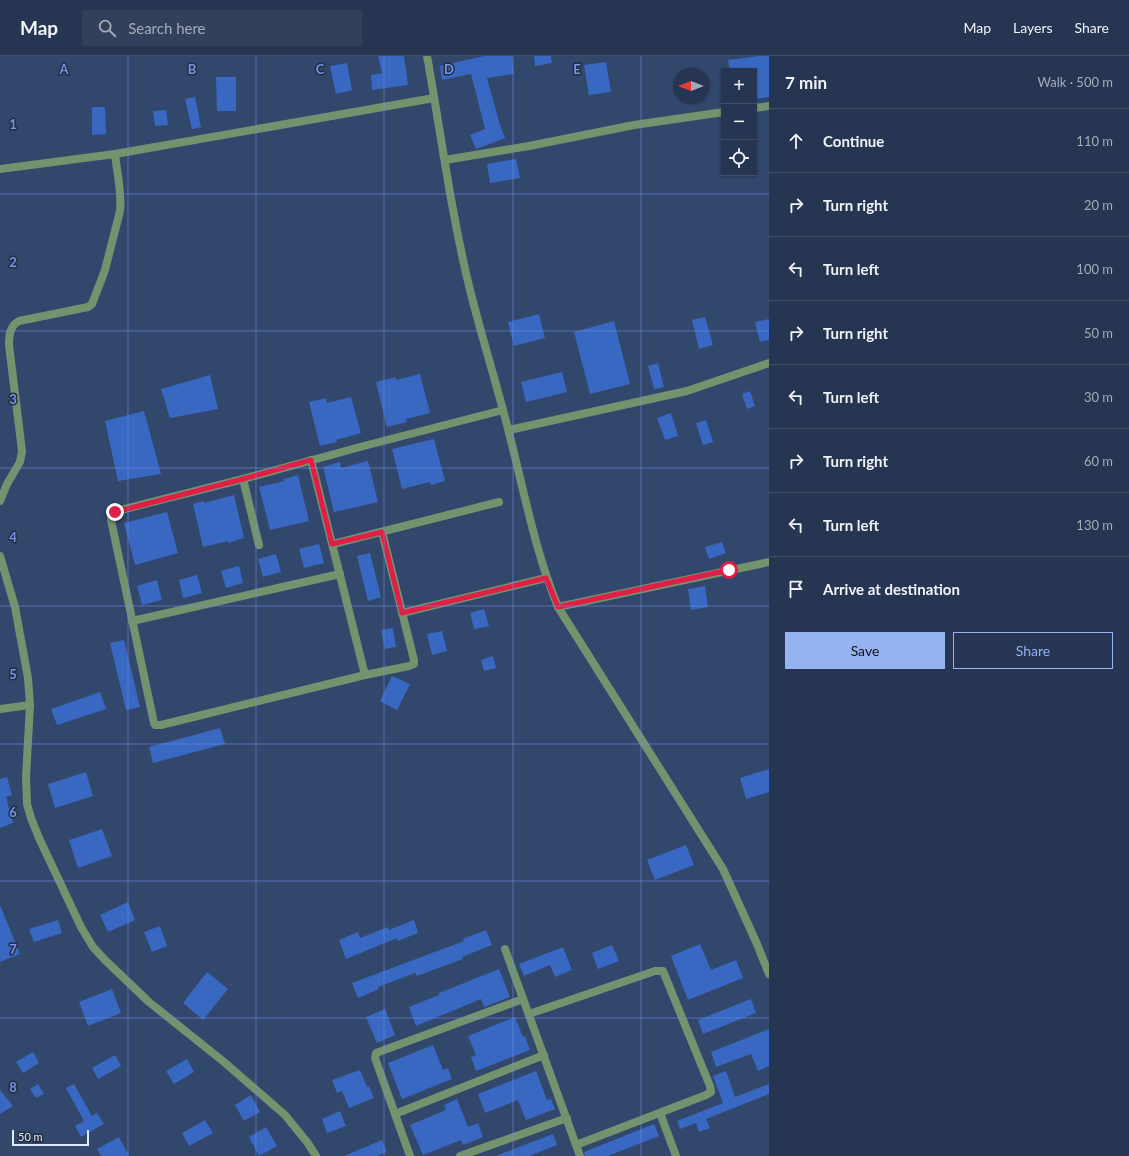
<!DOCTYPE html>
<meta charset="utf-8">
<style>
:root{--surface:#263551;--page:#32405b;--text:#f1f3f6;--muted:#a4abb7;--line:#425068;--accent:#95b2f1}
body{margin:0;font-family:Lato,sans-serif;background:var(--page);color:var(--text)}
.controls{position:absolute;right:12px;top:12px;display:grid;overflow:hidden;border-radius:0px;box-shadow:0 1px 3px #0004}
.controls button{width:36px;height:36px;display:grid;place-items:center;padding:0;border:0;border-bottom:1px solid var(--line);background:var(--surface);color:var(--text);font:20px sans-serif}
.compass{position:absolute;left:673px;top:12px;width:36px;height:36px;border-radius:50%;background:var(--surface);box-shadow:0 1px 3px #0004;rotate:270deg}
.scale{position:absolute;left:12px;bottom:10px;width:77px;box-sizing:border-box;padding-left:4px;border:2px solid #dfeafc;border-top:0;font-size:11px;line-height:14px;white-space:nowrap;color:#dfeafc;-webkit-text-stroke:3px #242e3f;paint-order:stroke}
.stop{position:absolute;width:12px;height:12px;margin:-9px;border:3px solid #e11d48;border-radius:50%;background:#fff}
.stop.end{background:#e11d48;border-color:#fff;box-shadow:0 1px 4px #0008}
.list{margin:0;padding:0;list-style:none}
h2{display:flex;justify-content:space-between;align-items:center;height:52px;margin:0;padding:0 16px;font-size:17px}
h2 small{font-size:13px;font-weight:400;color:var(--muted)}
.list li{display:grid;grid-template-columns:26px 1fr auto;gap:12px;align-items:center;box-sizing:border-box;height:64px;padding:0 16px;border-top:1px solid var(--line)}
.list b{display:block;font-size:15px;white-space:nowrap}
.list em{font-size:13px;font-style:normal;color:var(--muted)}
.actions{display:flex;gap:8px;padding:12px 16px}
.actions a{flex:1;padding:9px 0;border:1px solid var(--accent);border-radius:0px;text-align:center;font-size:14px;color:var(--accent)}
.actions .main{background:var(--accent);color:#111}
.icon{flex:none;width:22px;height:22px;fill:none;stroke:currentColor;stroke-width:2;stroke-linecap:round;stroke-linejoin:round}
.map{position:relative;flex:none;width:769px;height:1100px;overflow:hidden}
header{display:flex;align-items:center;gap:24px;box-sizing:border-box;height:56px;padding:0 20px;background:var(--surface);border-bottom:1px solid var(--line)}
header strong{font-size:19px}
nav{display:flex;gap:22px;margin-inline-start:auto;font-size:14px}
.search{width:280px;height:36px;background:var(--page);display:flex;align-items:center;gap:10px;box-sizing:border-box;padding:0 14px;border-radius:0px;color:var(--muted);font-size:15px}
main{display:flex}
aside{flex:1;background:var(--surface)}
.map>svg:first-child{display:block}
</style>
<header>
<strong>Map</strong>
<div class="search"><svg class="icon" aria-label="search" viewBox="0 0 24 24"><circle cx="10" cy="10" r="6"/><path d="M15 15l6 6"/></svg>Search here</div>
<nav><a>Map</a><a>Layers</a><a>Share</a></nav>
</header>
<main>
<div class="map">
<svg width="769" height="1100" viewBox="0 0 769 1100">
<rect width="100%" height="100%" fill="#32476c"/>
<g fill="#3868c2">
<polygon points="378,0 404,0 408,29 372,34 371,19 382,17"/>
<polygon points="484,0 512,0 514,18 487,22 500,69 505,82 476,93 470,79 485,73 471,18 442,24 440,10"/>
<polygon points="534,0 551,0 552,7 535,10"/>
<polygon points="759,0 769,0 769,41 754,43 754,15 730,15 728,4"/>
<polygon points="606,6 611,36 589,39 584,9"/>
<polygon points="347,7 352,34 336,38 330,10"/>
<polygon points="216,21 236,21 236,55 217,55"/>
<polygon points="195,41 201,71 192,73 185,43"/>
<polygon points="92,51 105,51 106,78 92,79"/>
<polygon points="166,54 168,69 155,70 153,55"/>
<polygon points="516,103 520,122 490,127 487,108"/>
<polygon points="539,258 545,282 514,290 508,266"/>
<polygon points="705,261 713,289 699,293 692,264"/>
<polygon points="769,263 769,284 760,286 755,266"/>
<polygon points="614,265 630,328 590,338 574,276"/>
<polygon points="658,307 664,331 654,333 648,310"/>
<polygon points="562,316 567,336 526,346 521,326"/>
<polygon points="420,318 430,357 406,363 407,366 387,371 376,326 396,321 396,324"/>
<polygon points="210,319 218,353 170,362 161,333"/>
<polygon points="750,335 755,350 747,353 742,338"/>
<polygon points="351,341 361,377 336,384 337,386 320,390 309,346 326,342 327,347"/>
<polygon points="144,355 161,418 118,425 105,365"/>
<polygon points="671,357 678,380 665,384 657,362"/>
<polygon points="706,364 713,386 703,389 696,367"/>
<polygon points="434,383 445,425 431,429 430,426 402,433 392,393"/>
<polygon points="368,405 378,446 334,456 323,411 340,406 341,412"/>
<polygon points="298,419 309,465 270,474 259,431 284,425 284,423"/>
<polygon points="234,439 244,482 228,487 228,485 203,491 193,448 204,445 204,447"/>
<polygon points="167,456 178,497 135,509 124,467"/>
<polygon points="722,486 726,497 709,503 705,491"/>
<polygon points="319,488 324,507 304,512 299,493"/>
<polygon points="370,497 381,541 368,545 357,500"/>
<polygon points="276,498 281,516 263,521 258,503"/>
<polygon points="239,510 243,527 226,532 221,515"/>
<polygon points="197,519 202,537 183,542 179,524"/>
<polygon points="157,524 162,544 142,549 137,530"/>
<polygon points="705,530 708,551 691,554 688,533"/>
<polygon points="484,553 489,570 474,573 470,557"/>
<polygon points="393,572 396,591 385,593 381,574"/>
<polygon points="442,575 447,595 432,599 427,578"/>
<polygon points="124,584 140,651 126,654 110,587"/>
<polygon points="493,600 496,612 484,615 481,604"/>
<polygon points="392,620 410,628 397,654 380,645"/>
<polygon points="100,636 106,653 57,669 51,653"/>
<polygon points="220,672 225,688 153,707 149,691"/>
<polygon points="769,713 769,736 746,743 740,722"/>
<polygon points="86,716 93,740 55,752 48,728"/>
<polygon points="7,721 12,739 6,741 13,767 0,772 0,723"/>
<polygon points="102,773 112,800 78,812 69,784"/>
<polygon points="686,789 694,809 655,824 647,804"/>
<polygon points="128,846 135,864 108,876 100,859"/>
<polygon points="0,849 20,898 0,906"/>
<polygon points="58,864 62,877 34,886 29,873"/>
<polygon points="414,864 418,877 398,885 397,882 346,903 339,884 358,876 360,882 388,871 389,874"/>
<polygon points="160,870 167,890 152,896 144,876"/>
<polygon points="486,874 492,889 462,901 463,903 444,910 417,920 415,917 378,931 379,933 358,942 352,927 464,885 463,883"/>
<polygon points="700,888 711,914 736,904 743,922 688,944 671,900"/>
<polygon points="612,889 619,905 598,913 592,897"/>
<polygon points="563,891 572,914 555,921 550,909 524,920 519,908"/>
<polygon points="499,913 510,941 484,951 481,943 416,970 409,951 439,939 439,937"/>
<polygon points="207,916 228,933 203,964 183,947"/>
<polygon points="112,933 121,957 88,970 79,946"/>
<polygon points="751,943 756,957 703,978 698,964"/>
<polygon points="385,953 395,979 377,987 366,961"/>
<polygon points="515,961 523,981 525,980 530,994 476,1015 471,1001 476,999 468,980"/>
<polygon points="769,973 769,1010 758,1015 751,998 716,1011 711,996"/>
<polygon points="433,989 443,1014 448,1012 452,1023 402,1043 388,1007"/>
<polygon points="33,996 39,1007 23,1017 16,1006"/>
<polygon points="115,999 121,1010 98,1023 92,1012"/>
<polygon points="187,1003 194,1016 174,1028 166,1015"/>
<polygon points="360,1014 367,1031 369,1030 374,1042 349,1052 342,1035 337,1037 332,1024"/>
<polygon points="536,1015 547,1044 551,1043 555,1053 526,1064 518,1044 485,1057 478,1038"/>
<polygon points="726,1015 735,1041 769,1028 769,1038 706,1063 710,1072 699,1076 696,1067 680,1073 677,1065 723,1047 713,1020"/>
<polygon points="38,1028 44,1038 36,1042 30,1033"/>
<polygon points="74,1028 92,1060 97,1057 104,1068 81,1081 75,1070 84,1065 66,1032"/>
<polygon points="0,1034 13,1050 0,1058"/>
<polygon points="251,1039 260,1056 244,1065 235,1049"/>
<polygon points="457,1043 468,1071 478,1067 483,1081 463,1089 461,1084 423,1099 410,1069 446,1054 444,1049"/>
<polygon points="340,1055 346,1070 327,1077 322,1063"/>
<polygon points="205,1064 213,1077 189,1090 182,1077"/>
<polygon points="654,1068 659,1080 608,1100 585,1100 584,1096"/>
<polygon points="266,1071 277,1090 259,1100 249,1081"/>
<polygon points="553,1078 557,1089 529,1100 496,1100"/>
<polygon points="119,1081 129,1100 101,1100 97,1093"/>
<polygon points="382,1084 387,1096 377,1100 344,1100"/>
</g>
<g fill="none" stroke-linecap="round" stroke-linejoin="round">
<g stroke="#72936d" stroke-width="8">
<path d="M 427,0 C 441,78 451,157 470,234 C 482,282 497,329 509,377 C 524,435 535,495 558,551 L 723,813 L 757,888 L 769,918"/>
<polyline points="754,52 769,50"/>
<polyline points="445,104 529,90 634,69 724,56"/>
<polyline points="0,113 115,98 434,42"/>
<polyline points="509,374 687,335 769,307"/>
<polyline points="311,404 365,619"/>
<polyline points="243,423 259,489"/>
<path d="M 0,445 L 7,428 L 20,406 L 22,395 L 9,289 C 9,279 10,270 19,265 L 88,251 L 92,248 L 105,214 L 120,155 C 122,136 117,117 115,98"/>
<polyline points="382,476 414,604 414,608 409,610 365,619 161,669 155,669 154,667 111,464 111,459 113,456 243,423 360,391 503,354"/>
<polyline points="333,488 499,446"/>
<polyline points="0,500 15,551 28,622 30,649 26,721 27,748 31,762 39,782 81,871 93,891 105,904 149,946 224,1006 285,1059 307,1086 316,1100"/>
<polyline points="558,551 769,506"/>
<polyline points="402,557 546,522"/>
<polyline points="132,565 340,518"/>
<polyline points="0,653 30,649"/>
<polyline points="505,893 580,1100"/>
<polyline points="529,958 655,915 663,915 710,1030 711,1036 706,1039 576,1089"/>
<polyline points="660,1057 676,1100"/>
<polyline points="395,1058 544,999"/>
<polyline points="410,1100 375,1002 376,997 523,943"/>
<polyline points="460,1100 567,1062"/>
</g>
</g>
<g fill="none" stroke-linecap="round" stroke-linejoin="round">
<polyline stroke="#e11d48" stroke-width="5" points="115,456 243,423 311,404 332,488 382,476 402,557 546,522 558,551 729,514"/>
</g>
<path fill="none" stroke="#7494e8" stroke-width="1" stroke-opacity="0.55" d="M 128,0 L 128,1100M 256,0 L 256,1100M 384,0 L 384,1100M 513,0 L 513,1100M 641,0 L 641,1100M 0,138 L 769,138M 0,275 L 769,275M 0,412 L 769,412M 0,550 L 769,550M 0,688 L 769,688M 0,825 L 769,825M 0,962 L 769,962"/>
<g font-size="13" text-anchor="middle" font-weight="bold" fill="#7494e8" stroke="#242e3f" stroke-width="3" stroke-linejoin="round" paint-order="stroke">
<text x="64" y="18">A</text>
<text x="192" y="18">B</text>
<text x="320" y="18">C</text>
<text x="449" y="18">D</text>
<text x="577" y="18">E</text>
<text x="13" y="73">1</text>
<text x="13" y="211">2</text>
<text x="13" y="348">3</text>
<text x="13" y="486">4</text>
<text x="13" y="623">5</text>
<text x="13" y="761">6</text>
<text x="13" y="898">7</text>
<text x="13" y="1036">8</text>
</g>
</svg>
<div class="controls">
<button>+</button>
<button>−</button>
<button><svg class="icon" aria-label="locate" viewBox="0 0 24 24"><circle cx="12" cy="12" r="6"/><path d="M12 2v4M12 18v4M2 12h4M18 12h4"/></svg></button>
</div>
<svg class="compass" viewBox="-18 -18 36 36"><path d="M0-13l5 13h-10z" fill="#e53935"/><path d="M0 13l5-13h-10z" fill="#a4abb7"/></svg>
<div class="scale">50 m</div>
<div class="stop" style="left:729px;top:514px"></div>
<div class="stop end" style="left:115px;top:456px"></div>
</div>
<aside>
<h2>7 min<small>Walk · 500 m</small></h2>
<ul class="list">
<li><svg class="icon" aria-label="ahead" viewBox="0 0 24 24"><path d="M12 20V5M6 11l6-6 6 6"/></svg><div><b>Continue</b></div><em>110 m</em></li>
<li><svg class="icon" aria-label="right" viewBox="0 0 24 24"><path d="M7 20v-9h11M14 6l5 5-5 5"/></svg><div><b>Turn right</b></div><em>20 m</em></li>
<li><svg class="icon" aria-label="left" viewBox="0 0 24 24"><path d="M17 20v-9H6M10 6l-5 5 5 5"/></svg><div><b>Turn left</b></div><em>100 m</em></li>
<li><svg class="icon" aria-label="right" viewBox="0 0 24 24"><path d="M7 20v-9h11M14 6l5 5-5 5"/></svg><div><b>Turn right</b></div><em>50 m</em></li>
<li><svg class="icon" aria-label="left" viewBox="0 0 24 24"><path d="M17 20v-9H6M10 6l-5 5 5 5"/></svg><div><b>Turn left</b></div><em>30 m</em></li>
<li><svg class="icon" aria-label="right" viewBox="0 0 24 24"><path d="M7 20v-9h11M14 6l5 5-5 5"/></svg><div><b>Turn right</b></div><em>60 m</em></li>
<li><svg class="icon" aria-label="left" viewBox="0 0 24 24"><path d="M17 20v-9H6M10 6l-5 5 5 5"/></svg><div><b>Turn left</b></div><em>130 m</em></li>
<li><svg class="icon" aria-label="arrive" viewBox="0 0 24 24"><path d="M6 21V4h12l-3 4 3 4H6"/></svg><div><b>Arrive at destination</b></div></li>
</ul>
<div class="actions"><a class="main">Save</a><a>Share</a></div>
</aside>
</main>
